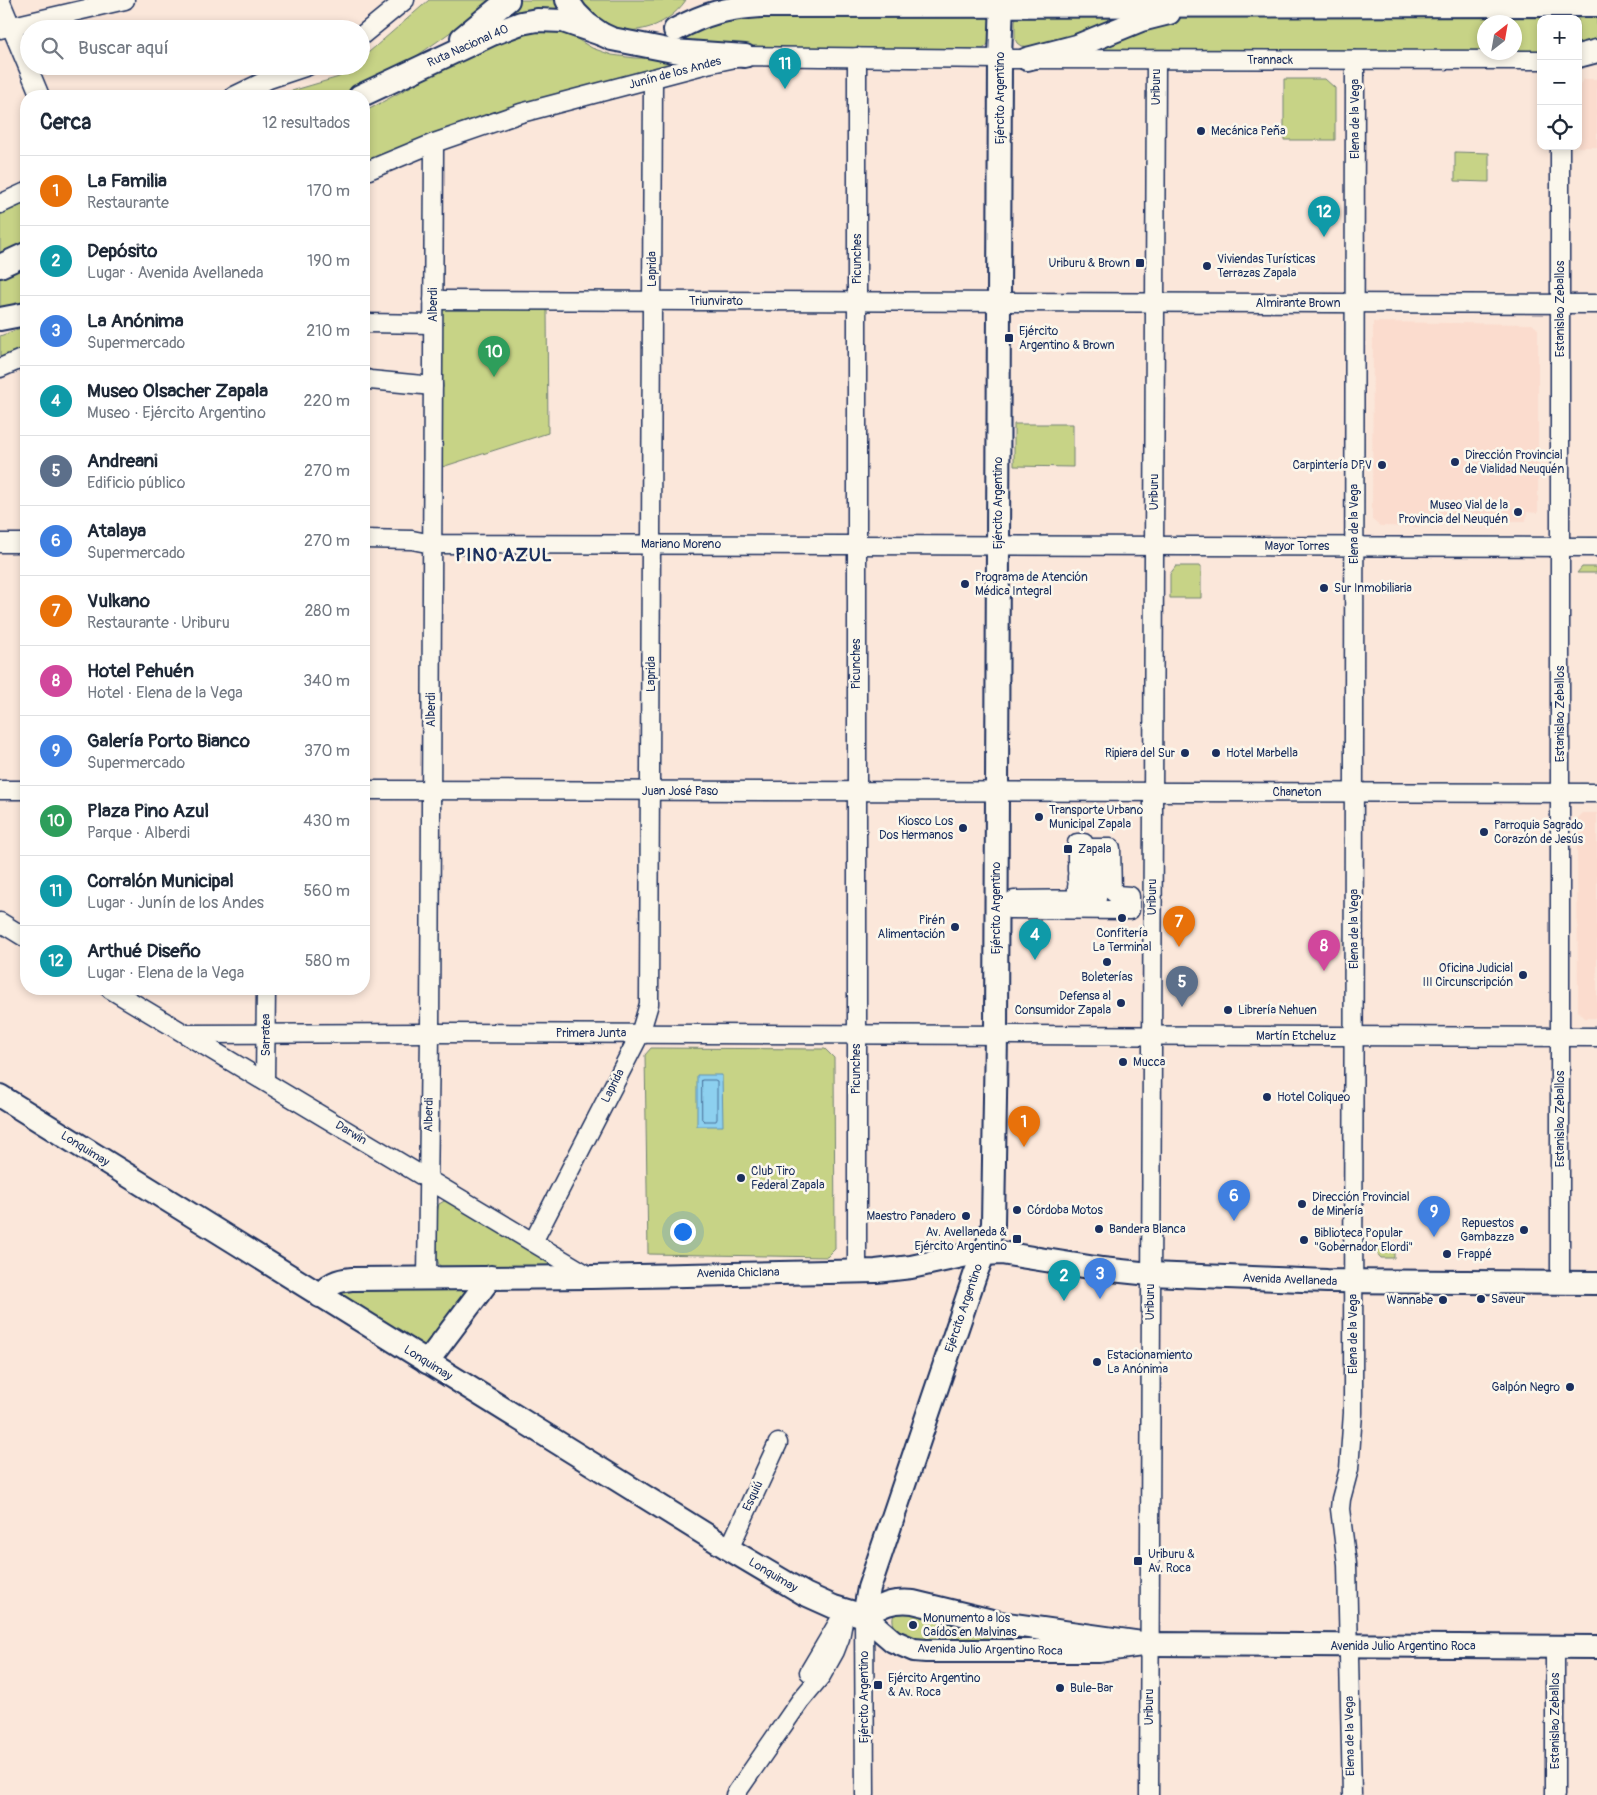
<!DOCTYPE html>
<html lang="es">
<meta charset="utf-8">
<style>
:root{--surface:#fff;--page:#f6f6f7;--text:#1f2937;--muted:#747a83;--line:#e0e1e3;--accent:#1b2f5e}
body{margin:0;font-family:Pangolin,sans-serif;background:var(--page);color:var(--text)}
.controls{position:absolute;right:15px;top:15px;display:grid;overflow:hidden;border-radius:10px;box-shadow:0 2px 8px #0003}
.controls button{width:45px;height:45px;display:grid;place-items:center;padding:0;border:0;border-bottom:1px solid var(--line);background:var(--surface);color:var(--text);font:25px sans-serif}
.compass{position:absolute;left:1477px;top:15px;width:45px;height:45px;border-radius:50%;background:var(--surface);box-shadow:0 2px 8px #0003;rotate:31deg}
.you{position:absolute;left:682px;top:1231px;width:18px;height:18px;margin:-12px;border:4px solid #fff;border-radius:50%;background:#1a73e8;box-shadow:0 0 0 8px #1a73e833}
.badge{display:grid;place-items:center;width:32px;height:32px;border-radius:50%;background:var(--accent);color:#fff;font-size:16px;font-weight:700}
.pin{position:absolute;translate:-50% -41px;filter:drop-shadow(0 1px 2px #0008)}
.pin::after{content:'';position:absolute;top:26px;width:18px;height:15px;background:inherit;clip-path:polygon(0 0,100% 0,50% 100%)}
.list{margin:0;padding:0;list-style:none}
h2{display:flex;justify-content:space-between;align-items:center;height:65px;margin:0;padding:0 20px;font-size:21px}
h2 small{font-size:16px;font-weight:400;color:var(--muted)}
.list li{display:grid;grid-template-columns:32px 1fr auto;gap:15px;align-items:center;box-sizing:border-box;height:70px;padding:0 20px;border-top:1px solid var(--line)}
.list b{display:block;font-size:19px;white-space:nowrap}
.list p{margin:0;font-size:16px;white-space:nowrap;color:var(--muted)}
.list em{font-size:16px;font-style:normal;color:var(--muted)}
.icon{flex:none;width:28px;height:28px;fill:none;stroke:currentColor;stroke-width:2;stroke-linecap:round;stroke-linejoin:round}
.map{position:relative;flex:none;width:1597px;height:1795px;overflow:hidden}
.search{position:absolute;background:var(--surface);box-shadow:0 2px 8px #0003;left:20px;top:20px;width:350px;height:55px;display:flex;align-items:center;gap:12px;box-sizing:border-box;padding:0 18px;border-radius:28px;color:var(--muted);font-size:19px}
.panel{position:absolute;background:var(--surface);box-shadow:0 2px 8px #0003;left:20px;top:90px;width:350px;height:905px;border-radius:20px}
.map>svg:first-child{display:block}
</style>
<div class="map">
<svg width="1597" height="1795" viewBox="0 0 1597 1795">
<rect width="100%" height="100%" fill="#fbe7da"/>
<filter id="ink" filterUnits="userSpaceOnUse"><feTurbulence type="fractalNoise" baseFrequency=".02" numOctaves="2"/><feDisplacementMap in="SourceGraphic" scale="10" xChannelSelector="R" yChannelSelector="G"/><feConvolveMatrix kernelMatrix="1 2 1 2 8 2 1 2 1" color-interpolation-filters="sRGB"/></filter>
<g filter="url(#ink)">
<g fill="#fbdcce">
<polygon points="1584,79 1597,79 1597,147 1578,147 1578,86"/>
<polygon points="1373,322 1532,324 1538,329 1538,513 1527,512 1526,521 1510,521 1509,516 1472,515 1472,521 1447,521 1447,515 1420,514 1419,527 1380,526 1372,520"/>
<polygon points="1583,813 1597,813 1597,1018 1585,1018 1578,1011 1577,819"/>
</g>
<g fill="#c7d386" stroke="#718172" fill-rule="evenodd">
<polygon points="429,0 496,0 411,60 370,83 342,96 250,96 264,90 285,93 339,77 353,66 361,66 361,59"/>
<polygon points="519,0 557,0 564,13 482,31"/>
<path d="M 578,0 L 686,0 C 666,29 624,42 594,18 C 588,13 583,6 578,0 Z"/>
<polygon points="1136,15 1040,47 1021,46 1017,43 1015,39 1015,21 1016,17"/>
<path d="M 732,17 L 989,17 C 992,26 993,45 982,49 L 737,50 L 675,42 L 692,30 Z"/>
<path d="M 1175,17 L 1597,18 L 1597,45 L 1578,50 L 1578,19 L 1541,19 L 1541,53 L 1087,50 ZM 1484,22 L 1514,22 L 1514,52 L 1484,52 Z"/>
<polygon points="536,28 565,32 592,48 612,55 635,58 693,59 497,112 412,143 364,164 364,112 485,46"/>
<polygon points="1284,79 1325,79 1335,88 1335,140 1284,140"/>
<polygon points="1455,152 1489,153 1489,182 1455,181"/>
<polygon points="26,203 26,244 0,256 0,215"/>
<polygon points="26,266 26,307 0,309 0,278"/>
<polygon points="444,308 547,308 548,433 439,468 441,312"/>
<polygon points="26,326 26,351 0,362 0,336"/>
<polygon points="1014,424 1073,424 1073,467 1014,466"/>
<polygon points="1176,566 1201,566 1201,598 1170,598 1170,574"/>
<polygon points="1582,567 1597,567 1597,573 1577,573"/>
<polygon points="651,1048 825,1049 834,1058 835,1249 827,1257 648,1254 645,1055"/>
<polygon points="446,1200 556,1265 554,1267 442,1267 439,1265 437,1258 437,1212 439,1204"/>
<polygon points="1373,1246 1394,1247 1394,1258 1381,1258 1373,1249"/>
<polygon points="471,1287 427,1346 424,1346 341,1296 340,1293 343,1289"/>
<path d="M 897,1609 L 1084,1639 L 930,1645 L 897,1631 C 892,1623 891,1617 897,1609 Z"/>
</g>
<polygon fill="#8dd0ef" stroke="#5f90b5" points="697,1075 722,1075 723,1126 697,1126"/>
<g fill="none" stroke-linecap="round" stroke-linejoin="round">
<polygon stroke="#496f98" stroke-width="1" points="702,1080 715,1080 717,1081 717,1119 716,1121 704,1121 702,1119"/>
<defs>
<g id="minor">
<polyline points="0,0 40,96"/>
<polyline points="0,29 125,0"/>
<polyline points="361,36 405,0"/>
<polyline points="234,96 269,79 308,66"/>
<polyline points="364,172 434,143 521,113 707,64 745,56 1000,59 1541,60"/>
<polyline points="0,204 26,192"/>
<polyline points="433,300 1597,304"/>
<polyline points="364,323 433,324"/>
<polyline points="0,368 26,357"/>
<polyline points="364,378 370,380 433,386"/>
<polyline points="364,539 412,540 432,544 1597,547"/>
<polyline points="0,543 26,543"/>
<polyline points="0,790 26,790"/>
<polyline points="364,790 1597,793"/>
<polygon points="1077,843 1084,843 1084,848 1111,848 1112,891 1117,895 1130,896 1130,910 1009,909 1010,903 1014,900 1097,899 1097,893 1077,893 1077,887 1097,887 1097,881 1077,881 1077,876 1097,876 1097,871 1077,871 1077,865 1097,865 1097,859 1077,860"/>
<polyline points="0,922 26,938"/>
<polyline points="110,989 591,1277"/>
<polyline points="186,1034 430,1033 1597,1037"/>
<polyline points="265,1081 266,989"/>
<polyline points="533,1242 640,1034 649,1004 653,78"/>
<polyline points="857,1271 857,57"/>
<polyline points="427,1278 430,1033 434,143"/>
<polyline points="1560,1283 1560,146"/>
<polyline points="729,1549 778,1443"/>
<polyline points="864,1616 865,1795"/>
<polyline points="1555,1647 1555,1795"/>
<polyline points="809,1672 838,1623"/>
<polyline points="735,1795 800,1701 821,1676 835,1651 840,1638 845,1611"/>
<polyline points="1149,1795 1156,60"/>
<polyline points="1352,1795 1347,1564 1340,1509 1341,1499 1349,1469 1353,1413 1355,60"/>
</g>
<g id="major">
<polyline points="567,0 576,13 587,24 601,34 612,39 673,51 745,56"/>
<path d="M 675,30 C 706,13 726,8 761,6 L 1597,5"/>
<polyline points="462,38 508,0"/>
<polyline points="1578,56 1597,51"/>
<polyline points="1027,59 1077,46 1141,20 1169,13"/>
<polyline points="360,96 492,34 521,23 537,20 563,21 601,34"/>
<polyline points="0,266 26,254"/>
<polyline points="0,319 26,314"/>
<polyline points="0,1096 729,1549 805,1594 834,1607 864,1616 893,1641 914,1650 926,1651 1099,1651 1149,1644"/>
<path d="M 320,1296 C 328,1284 338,1280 352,1279 L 591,1277 L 876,1271 L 911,1267 L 967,1255 L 1001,1253 L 1102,1269 L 1150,1274 L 1327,1281 L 1597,1283"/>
<polyline points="427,1362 491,1277"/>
<polyline points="864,1616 869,1588 975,1275 988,1243 993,1224 996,1035 1000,59 1002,0"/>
<path d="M 864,1616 C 882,1605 891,1600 913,1602 L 1000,1623 L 1149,1644 L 1597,1647"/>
</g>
</defs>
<use href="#minor" stroke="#1b2f5e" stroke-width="21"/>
<use href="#major" stroke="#1b2f5e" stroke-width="26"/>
<use href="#minor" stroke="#fbf7ec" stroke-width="18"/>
<use href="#major" stroke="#fbf7ec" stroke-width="22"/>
</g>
</g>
<g fill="#1b2f5e" stroke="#fbf7ec" stroke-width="2">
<circle cx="1201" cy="131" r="5"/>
<rect x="1135" y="258" width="10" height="10" rx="2.5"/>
<circle cx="1207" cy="266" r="5"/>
<rect x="1004" y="333" width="10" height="10" rx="2.5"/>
<circle cx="1455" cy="462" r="5"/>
<circle cx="1382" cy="465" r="5"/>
<circle cx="1518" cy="512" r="5"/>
<circle cx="965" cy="584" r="5"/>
<circle cx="1324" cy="588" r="5"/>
<circle cx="1185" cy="753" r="5"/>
<circle cx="1216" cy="753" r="5"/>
<circle cx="1039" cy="817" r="5"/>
<circle cx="963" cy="828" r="5"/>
<circle cx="1484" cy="832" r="5"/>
<rect x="1063" y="844" width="10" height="10" rx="2.5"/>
<circle cx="1122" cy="918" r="5"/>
<circle cx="955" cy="927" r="5"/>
<circle cx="1107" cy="962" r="5"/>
<circle cx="1523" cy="975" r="5"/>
<circle cx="1121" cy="1003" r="5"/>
<circle cx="1228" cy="1010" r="5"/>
<circle cx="1123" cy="1062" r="5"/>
<circle cx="1267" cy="1097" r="5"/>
<circle cx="741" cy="1178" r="5"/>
<circle cx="1302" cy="1204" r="5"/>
<circle cx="1017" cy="1210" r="5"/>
<circle cx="966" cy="1216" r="5"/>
<circle cx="1099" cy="1229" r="5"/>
<circle cx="1524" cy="1230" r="5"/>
<rect x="1012" y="1234" width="10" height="10" rx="2.5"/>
<circle cx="1304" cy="1240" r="5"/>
<circle cx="1447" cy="1254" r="5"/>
<circle cx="1481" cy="1299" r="5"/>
<circle cx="1443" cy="1300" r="5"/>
<circle cx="1097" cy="1362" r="5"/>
<circle cx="1570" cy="1387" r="5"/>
<rect x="1133" y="1556" width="10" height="10" rx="2.5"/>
<circle cx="913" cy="1625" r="5"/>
<rect x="873" y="1680" width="10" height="10" rx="2.5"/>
<circle cx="1060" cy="1688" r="5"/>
</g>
<g text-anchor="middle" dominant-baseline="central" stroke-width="5" stroke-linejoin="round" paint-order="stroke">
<g font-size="12" fill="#1b2f5e" stroke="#fbf7ec">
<text transform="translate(468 46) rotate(-24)">Ruta Nacional 40</text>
<text x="1270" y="60">Trannack</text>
<text transform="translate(675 73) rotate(-15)">Junín de los Andes</text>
<text transform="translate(1156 87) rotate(-90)">Uriburu</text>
<text transform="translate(1000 98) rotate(-90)">Ejército Argentino</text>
<text transform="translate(1355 119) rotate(-90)">Elena de la Vega</text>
<text transform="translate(857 259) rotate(-90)">Picunches</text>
<text transform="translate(652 269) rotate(-90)">Laprida</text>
<text x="716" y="301">Triunvirato</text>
<text x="1298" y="303">Almirante Brown</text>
<text transform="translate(433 305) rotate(-90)">Alberdi</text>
<text transform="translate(1560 309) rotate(-90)">Estanislao Zeballos</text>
<text transform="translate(1154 492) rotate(-90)">Uriburu</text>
<text transform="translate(998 503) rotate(-90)">Ejército Argentino</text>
<text transform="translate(1354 524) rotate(-90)">Elena de la Vega</text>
<text x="681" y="544">Mariano Moreno</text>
<text x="1297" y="546">Mayor Torres</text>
<text transform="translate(856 664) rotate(-90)">Picunches</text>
<text transform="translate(651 674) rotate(-90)">Laprida</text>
<text transform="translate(431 710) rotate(-90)">Alberdi</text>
<text transform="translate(1560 714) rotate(-90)">Estanislao Zeballos</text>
<text x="680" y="791">Juan José Paso</text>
<text x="1297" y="792">Chaneton</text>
<text transform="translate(1152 897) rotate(-90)">Uriburu</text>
<text transform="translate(996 908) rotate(-90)">Ejército Argentino</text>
<text transform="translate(1354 929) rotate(-90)">Elena de la Vega</text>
<text x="591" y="1033">Primera Junta</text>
<text transform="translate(266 1035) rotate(-90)">Sarratea</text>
<text x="1296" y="1036">Martín Etcheluz</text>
<text transform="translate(856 1069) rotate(-90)">Picunches</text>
<text transform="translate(613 1086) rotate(-63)">Laprida</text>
<text transform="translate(429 1115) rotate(-89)">Alberdi</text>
<text transform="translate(1560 1119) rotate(-90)">Estanislao Zeballos</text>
<text transform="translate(351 1133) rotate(31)">Darwin</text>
<text transform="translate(85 1149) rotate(32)">Lonquimay</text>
<text transform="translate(738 1273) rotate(-1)">Avenida Chiclana</text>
<text transform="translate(1290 1280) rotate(2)">Avenida Avellaneda</text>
<text transform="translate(1150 1302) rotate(-90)">Uriburu</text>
<text transform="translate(964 1308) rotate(-71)">Ejército Argentino</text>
<text transform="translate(1353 1334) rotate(-90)">Elena de la Vega</text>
<text transform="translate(428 1363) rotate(32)">Lonquimay</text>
<text transform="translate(753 1496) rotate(-65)">Esquiú</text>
<text transform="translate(773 1575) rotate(31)">Lonquimay</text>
<text x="1403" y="1646">Avenida Julio Argentino Roca</text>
<text transform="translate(990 1650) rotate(1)">Avenida Julio Argentino Roca</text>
<text transform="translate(864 1697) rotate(-90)">Ejército Argentino</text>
<text transform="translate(1149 1707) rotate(-90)">Uriburu</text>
<text transform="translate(1555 1721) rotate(-90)">Estanislao Zeballos</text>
<text transform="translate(1350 1736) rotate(-91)">Elena de la Vega</text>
</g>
<g font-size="12" fill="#1b2f5e" stroke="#fbf7ec" text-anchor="start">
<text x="1211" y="131">Mecánica Peña</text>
<text x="1217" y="259">Viviendas Turísticas<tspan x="1217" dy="14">Terrazas Zapala</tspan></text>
<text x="1130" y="263" text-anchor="end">Uriburu &amp; Brown</text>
<text x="1019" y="331">Ejército<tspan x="1019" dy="14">Argentino &amp; Brown</tspan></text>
<text x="1465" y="455">Dirección Provincial<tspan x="1465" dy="14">de Vialidad Neuquén</tspan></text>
<text x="1372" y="465" text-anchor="end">Carpintería DPV</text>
<text x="1508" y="505" text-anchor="end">Museo Vial de la<tspan x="1508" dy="14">Provincia del Neuquén</tspan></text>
<text x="975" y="577">Programa de Atención<tspan x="975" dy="14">Médica Integral</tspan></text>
<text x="1334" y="588">Sur Inmobiliaria</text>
<text x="1175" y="753" text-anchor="end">Ripiera del Sur</text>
<text x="1226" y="753">Hotel Marbella</text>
<text x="1049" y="810">Transporte Urbano<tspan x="1049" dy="14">Municipal Zapala</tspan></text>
<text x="953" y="821" text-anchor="end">Kiosco Los<tspan x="953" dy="14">Dos Hermanos</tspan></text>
<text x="1494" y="825">Parroquia Sagrado<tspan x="1494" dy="14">Corazón de Jesús</tspan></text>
<text x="1078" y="849">Zapala</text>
<text x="945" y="920" text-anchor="end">Pirén<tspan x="945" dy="14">Alimentación</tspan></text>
<text x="1122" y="933" text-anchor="middle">Confitería<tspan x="1122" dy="14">La Terminal</tspan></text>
<text x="1513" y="968" text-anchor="end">Oficina Judicial<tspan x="1513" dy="14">III Circunscripción</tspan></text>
<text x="1107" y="977" text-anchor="middle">Boleterías</text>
<text x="1111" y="996" text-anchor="end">Defensa al<tspan x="1111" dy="14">Consumidor Zapala</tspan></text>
<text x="1238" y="1010">Librería Nehuen</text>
<text x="1133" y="1062">Mucca</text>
<text x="1277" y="1097">Hotel Coliqueo</text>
<text x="751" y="1171">Club Tiro<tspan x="751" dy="14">Federal Zapala</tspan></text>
<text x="1312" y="1197">Dirección Provincial<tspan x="1312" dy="14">de Minería</tspan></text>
<text x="1027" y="1210">Córdoba Motos</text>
<text x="956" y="1216" text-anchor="end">Maestro Panadero</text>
<text x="1514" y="1223" text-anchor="end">Repuestos<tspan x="1514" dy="14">Gambazza</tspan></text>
<text x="1109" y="1229">Bandera Blanca</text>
<text x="1007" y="1232" text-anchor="end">Av. Avellaneda &amp;<tspan x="1007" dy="14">Ejército Argentino</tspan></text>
<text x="1314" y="1233">Biblioteca Popular<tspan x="1314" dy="14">"Gobernador Elordi"</tspan></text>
<text x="1457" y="1254">Frappé</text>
<text x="1491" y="1299">Saveur</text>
<text x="1433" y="1300" text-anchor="end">Wannabe</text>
<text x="1107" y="1355">Estacionamiento<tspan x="1107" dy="14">La Anónima</tspan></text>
<text x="1560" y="1387" text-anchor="end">Galpón Negro</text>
<text x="1148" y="1554">Uriburu &amp;<tspan x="1148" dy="14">Av. Roca</tspan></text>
<text x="923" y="1618">Monumento a los<tspan x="923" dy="14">Caídos en Malvinas</tspan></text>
<text x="888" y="1678">Ejército Argentino<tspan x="888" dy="14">&amp; Av. Roca</tspan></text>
<text x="1070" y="1688">Bule-Bar</text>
</g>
<g font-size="18" font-weight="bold" letter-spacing="1" fill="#1b2f5e" stroke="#fbf7ec">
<text x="504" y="555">PINO AZUL</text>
</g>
</g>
</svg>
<div class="controls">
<button>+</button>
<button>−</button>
<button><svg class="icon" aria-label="locate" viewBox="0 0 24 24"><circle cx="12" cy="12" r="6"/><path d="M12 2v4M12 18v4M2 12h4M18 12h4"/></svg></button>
</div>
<svg class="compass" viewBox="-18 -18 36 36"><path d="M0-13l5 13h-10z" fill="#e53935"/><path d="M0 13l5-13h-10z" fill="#747a83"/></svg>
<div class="you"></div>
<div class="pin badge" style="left:1024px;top:1147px;background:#e8710a">1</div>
<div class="pin badge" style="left:1064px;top:1301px;background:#0f9aa8">2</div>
<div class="pin badge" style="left:1100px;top:1299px;background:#3f7fe0">3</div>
<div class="pin badge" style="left:1035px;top:960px;background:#0f9aa8">4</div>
<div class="pin badge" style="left:1182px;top:1007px;background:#5c6f8a">5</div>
<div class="pin badge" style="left:1234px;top:1221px;background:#3f7fe0">6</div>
<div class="pin badge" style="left:1179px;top:947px;background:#e8710a">7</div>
<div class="pin badge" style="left:1324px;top:971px;background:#d1479c">8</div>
<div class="pin badge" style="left:1434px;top:1237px;background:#3f7fe0">9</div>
<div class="pin badge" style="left:494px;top:377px;background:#2e9e5b">10</div>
<div class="pin badge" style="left:785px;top:89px;background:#0f9aa8">11</div>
<div class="pin badge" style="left:1324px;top:237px;background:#0f9aa8">12</div>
<div class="search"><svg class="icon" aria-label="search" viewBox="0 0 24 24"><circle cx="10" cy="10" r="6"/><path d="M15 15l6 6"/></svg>Buscar aquí</div>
<section class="panel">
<h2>Cerca<small>12 resultados</small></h2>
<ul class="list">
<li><span class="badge" style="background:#e8710a">1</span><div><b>La Familia</b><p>Restaurante</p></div><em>170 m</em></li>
<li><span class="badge" style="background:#0f9aa8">2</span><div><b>Depósito</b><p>Lugar · Avenida Avellaneda</p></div><em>190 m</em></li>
<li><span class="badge" style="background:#3f7fe0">3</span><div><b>La Anónima</b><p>Supermercado</p></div><em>210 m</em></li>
<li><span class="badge" style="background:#0f9aa8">4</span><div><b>Museo Olsacher Zapala</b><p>Museo · Ejército Argentino</p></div><em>220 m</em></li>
<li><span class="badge" style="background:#5c6f8a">5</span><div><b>Andreani</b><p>Edificio público</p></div><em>270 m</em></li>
<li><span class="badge" style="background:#3f7fe0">6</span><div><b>Atalaya</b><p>Supermercado</p></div><em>270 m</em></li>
<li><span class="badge" style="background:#e8710a">7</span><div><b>Vulkano</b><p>Restaurante · Uriburu</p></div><em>280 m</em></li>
<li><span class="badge" style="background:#d1479c">8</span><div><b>Hotel Pehuén</b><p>Hotel · Elena de la Vega</p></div><em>340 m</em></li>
<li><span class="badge" style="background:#3f7fe0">9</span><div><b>Galería Porto Bianco</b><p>Supermercado</p></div><em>370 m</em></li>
<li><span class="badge" style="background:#2e9e5b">10</span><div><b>Plaza Pino Azul</b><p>Parque · Alberdi</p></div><em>430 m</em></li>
<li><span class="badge" style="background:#0f9aa8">11</span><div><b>Corralón Municipal</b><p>Lugar · Junín de los Andes</p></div><em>560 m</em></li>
<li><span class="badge" style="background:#0f9aa8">12</span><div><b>Arthué Diseño</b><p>Lugar · Elena de la Vega</p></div><em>580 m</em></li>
</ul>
</section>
</div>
